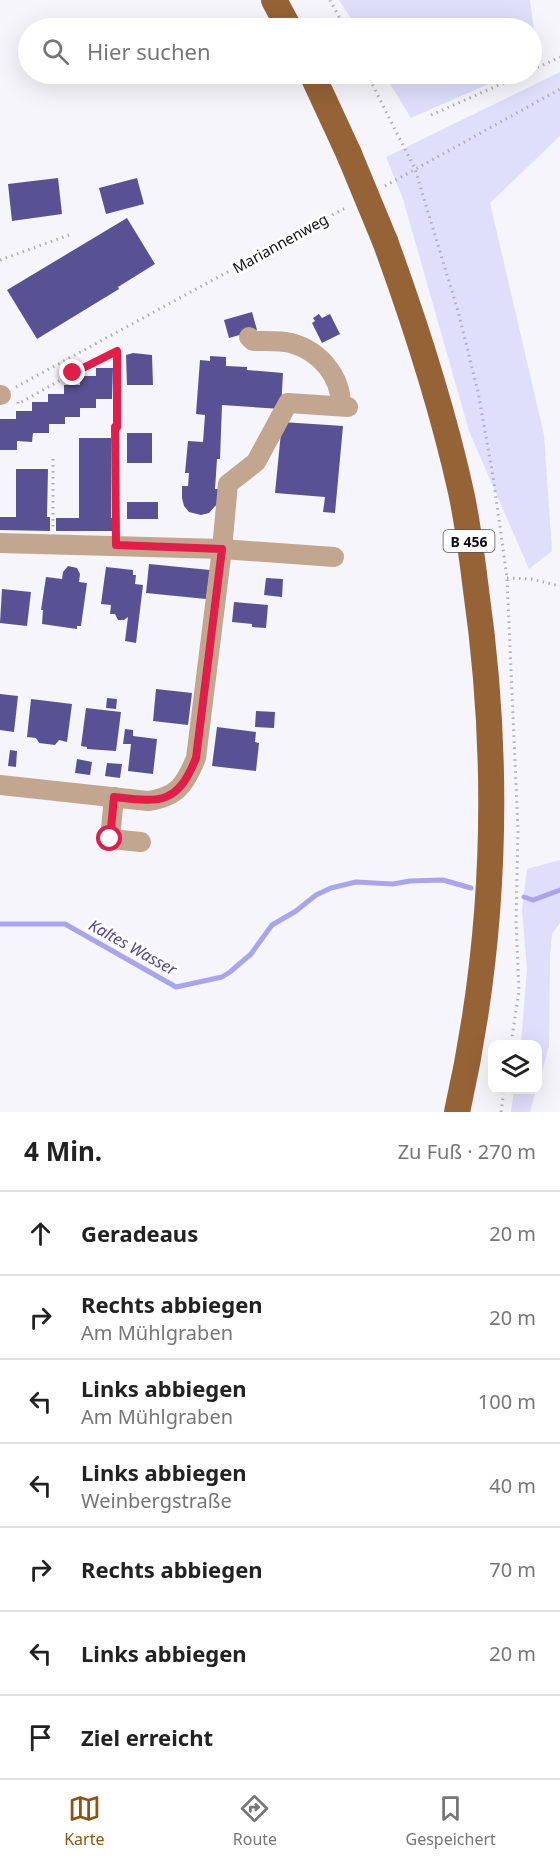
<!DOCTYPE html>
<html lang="de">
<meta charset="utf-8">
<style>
:root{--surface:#fff;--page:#f2f2f2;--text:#222;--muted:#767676;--line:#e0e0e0;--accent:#8e5311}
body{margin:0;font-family:"Noto Sans",sans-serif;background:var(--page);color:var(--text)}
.controls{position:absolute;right:18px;bottom:18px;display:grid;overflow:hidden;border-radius:12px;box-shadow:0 6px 24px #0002}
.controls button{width:54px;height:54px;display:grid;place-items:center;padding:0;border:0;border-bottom:2px solid var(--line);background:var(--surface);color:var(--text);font:30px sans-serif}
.stop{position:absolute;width:18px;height:18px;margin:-14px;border:4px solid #e11d48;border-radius:50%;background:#fff}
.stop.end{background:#e11d48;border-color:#fff;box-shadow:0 2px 6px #0008}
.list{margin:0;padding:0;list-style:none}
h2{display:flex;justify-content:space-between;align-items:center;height:78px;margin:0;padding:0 24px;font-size:26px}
h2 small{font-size:20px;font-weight:400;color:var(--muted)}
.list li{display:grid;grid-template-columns:39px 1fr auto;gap:18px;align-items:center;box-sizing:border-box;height:84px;padding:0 24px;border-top:2px solid var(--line)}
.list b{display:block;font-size:22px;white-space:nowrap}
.list p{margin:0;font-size:20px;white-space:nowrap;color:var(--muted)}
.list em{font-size:20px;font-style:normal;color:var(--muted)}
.icon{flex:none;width:33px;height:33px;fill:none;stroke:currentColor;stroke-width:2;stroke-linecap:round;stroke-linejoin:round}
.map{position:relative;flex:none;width:560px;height:1112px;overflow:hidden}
.search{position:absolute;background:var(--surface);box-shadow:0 6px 24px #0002;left:18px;right:18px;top:18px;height:66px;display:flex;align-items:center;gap:15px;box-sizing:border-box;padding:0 21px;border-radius:33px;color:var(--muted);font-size:22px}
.sheet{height:666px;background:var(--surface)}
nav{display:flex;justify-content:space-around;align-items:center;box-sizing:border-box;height:84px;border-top:2px solid var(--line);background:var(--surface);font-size:16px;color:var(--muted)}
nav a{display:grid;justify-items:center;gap:3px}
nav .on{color:var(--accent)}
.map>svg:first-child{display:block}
</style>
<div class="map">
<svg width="560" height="1112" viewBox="0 0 560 1112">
<rect width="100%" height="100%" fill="#f5f5fb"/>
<g fill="#dfdefb">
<polygon points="339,0 530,0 538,62 532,64 532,28 357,28"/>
<polygon points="560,72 560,136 490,203 544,435 552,551 529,569 469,431 403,199 386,157"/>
<polygon points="384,74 511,74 411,118"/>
<polygon points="560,860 560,923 552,934 550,955 549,1046 538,1086 538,1044 521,1044 527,969 522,910 527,869"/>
<polygon points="514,1090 536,1090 530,1112 511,1112"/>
</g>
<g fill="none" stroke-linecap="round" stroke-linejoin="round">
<g stroke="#a9a4ed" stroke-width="5">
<polyline points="524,897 533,900 560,890"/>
<polyline points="0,924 65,924 176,987 222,977 230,972 251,954 272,925 296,911 316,895 331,888 356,882 393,884 410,881 443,880 471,888"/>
</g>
</g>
<g fill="#585193">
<polygon points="58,178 62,214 12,221 8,184"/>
<polygon points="137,178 144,204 106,214 99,188"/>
<polygon points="127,218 155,264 118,287 119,289 37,339 7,290"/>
<polygon points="252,312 257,330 229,338 224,320"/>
<polygon points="319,314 322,318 330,314 340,334 322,343 312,323 315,321 313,318"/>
<polygon points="133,353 152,355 153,385 127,385 126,355"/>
<polygon points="210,356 226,357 226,366 247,367 247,370 283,373 281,409 222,405 220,459 217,459 215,489 220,489 218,503 209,513 201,515 189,512 184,506 182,498 182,486 188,486 189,473 185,473 188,441 203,442 205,415 196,414 200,360 210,361"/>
<polygon points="96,368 113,368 112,399 96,399 96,408 80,408 80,417 65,417 65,424 49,424 49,433 33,433 32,442 17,441 17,450 0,450 0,419 16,419 16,411 32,411 32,402 48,402 48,394 64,394 64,385 80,385 80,376 96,376"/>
<polygon points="282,422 343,426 335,513 323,512 325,497 275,493"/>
<rect x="127" y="433" width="25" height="30"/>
<polygon points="79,438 111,438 111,518 114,518 114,531 56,531 56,518 79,518"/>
<polygon points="16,469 48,469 47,517 50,517 50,531 0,530 0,517 16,517"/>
<rect x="127" y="502" width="31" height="17"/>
<polygon points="149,564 210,570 206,599 146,593"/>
<polygon points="68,566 77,568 80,574 79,582 87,583 81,626 77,626 77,629 42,624 43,610 41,610 46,577 62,579 63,572"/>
<polygon points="106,567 133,570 133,575 136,575 135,584 143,585 136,643 125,641 128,617 124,620 118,620 115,614 110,614 111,605 101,604"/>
<polygon points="266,578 283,579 282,597 264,595"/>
<polygon points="2,589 31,592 27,626 0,623"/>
<polygon points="234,602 268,605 266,628 252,627 252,624 232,622"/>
<polygon points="156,689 192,693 188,725 153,721"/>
<polygon points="0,694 18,696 14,732 0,730"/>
<polygon points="107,698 117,699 116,709 106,708"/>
<polygon points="31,699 72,704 67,742 59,740 55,745 39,743 36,738 27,737"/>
<polygon points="86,708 121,712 116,751 87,749 87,747 81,746"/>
<polygon points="256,711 275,712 274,728 255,727"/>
<polygon points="217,727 256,732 255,742 259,743 256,771 212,766"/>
<polygon points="125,729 133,730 133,736 157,739 153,774 128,771 131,744 123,744"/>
<polygon points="10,750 17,751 16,767 8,766"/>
<polygon points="77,759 92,762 90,775 75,773"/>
<polygon points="107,763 122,764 120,778 105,776"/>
</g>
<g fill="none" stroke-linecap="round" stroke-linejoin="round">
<g stroke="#aeadb5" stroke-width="3" stroke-dasharray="1.5 4.5" stroke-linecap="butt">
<polyline points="330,0 345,28"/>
<polyline points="532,70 560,57"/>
<polyline points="367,74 415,169 458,311 478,392 493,476 507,578 518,830 516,922 519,991 511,1044"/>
<polyline points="431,115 524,74"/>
<polyline points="385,186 560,89"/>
<polyline points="0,260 69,235"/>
<polyline points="16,387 347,207"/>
<polyline points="18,402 18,404 73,373 117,351 117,427 115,427 115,528"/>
<polyline points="53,459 53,527"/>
<polyline points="507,578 531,579 560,586"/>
<polyline points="501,1112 504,1090"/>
</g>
<g stroke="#c3a68f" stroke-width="20">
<path d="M 249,337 L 253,341 C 266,341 279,340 291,343 C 320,351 341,376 341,406"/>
<polyline points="0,395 1,395"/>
<polyline points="0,543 222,549 334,557"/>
<path d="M 0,785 L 148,801 C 177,797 185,785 196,758 L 222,549 L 228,484 L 256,462 L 288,403 L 348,407"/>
<polyline points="114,797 110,839 141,842"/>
</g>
<g stroke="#956336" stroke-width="26">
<polyline points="274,0 289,28"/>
<polyline points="312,74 349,154"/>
<path d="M 385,241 C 415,323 442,406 461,492 C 468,524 472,558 476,590 C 501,766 496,939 457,1112"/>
</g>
<polyline stroke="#956336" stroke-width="26" points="349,154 385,241"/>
</g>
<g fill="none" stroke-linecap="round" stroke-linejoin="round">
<path stroke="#e11d48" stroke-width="8" d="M 73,373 L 117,351 L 117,427 L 115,427 L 116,545 L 222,549 L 196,758 C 177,806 159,802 114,797 L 110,839"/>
</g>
<g text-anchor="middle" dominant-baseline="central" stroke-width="6" stroke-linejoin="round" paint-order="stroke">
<rect fill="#fff" stroke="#56565d" stroke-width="1.5" x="443.5" y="530" width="51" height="22" rx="4.5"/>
<g font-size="14" font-weight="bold" fill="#0e0d18">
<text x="469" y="541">B 456</text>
</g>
<g font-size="15" fill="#0e0d18" stroke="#fff">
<text transform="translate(280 243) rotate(-29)">Mariannenweg</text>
</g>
<g font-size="16" font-style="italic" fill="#53459b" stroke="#fff">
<text transform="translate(133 947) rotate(29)">Kaltes Wasser</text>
</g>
</g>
</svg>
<div class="controls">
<button><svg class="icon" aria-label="layers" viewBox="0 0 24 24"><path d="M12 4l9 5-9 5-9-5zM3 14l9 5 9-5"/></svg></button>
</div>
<div class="stop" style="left:110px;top:839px"></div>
<div class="stop end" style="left:73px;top:373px"></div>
<div class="search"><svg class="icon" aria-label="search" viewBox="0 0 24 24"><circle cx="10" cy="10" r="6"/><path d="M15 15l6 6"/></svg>Hier suchen</div>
</div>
<section class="sheet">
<h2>4 Min.<small>Zu Fuß · 270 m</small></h2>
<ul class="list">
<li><svg class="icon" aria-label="ahead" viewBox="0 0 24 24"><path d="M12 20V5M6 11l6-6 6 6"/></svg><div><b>Geradeaus</b></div><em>20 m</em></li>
<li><svg class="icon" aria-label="right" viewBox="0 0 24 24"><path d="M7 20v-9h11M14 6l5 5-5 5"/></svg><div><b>Rechts abbiegen</b><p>Am Mühlgraben</p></div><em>20 m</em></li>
<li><svg class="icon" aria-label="left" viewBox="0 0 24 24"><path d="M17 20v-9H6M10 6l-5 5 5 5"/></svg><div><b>Links abbiegen</b><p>Am Mühlgraben</p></div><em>100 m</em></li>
<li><svg class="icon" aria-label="left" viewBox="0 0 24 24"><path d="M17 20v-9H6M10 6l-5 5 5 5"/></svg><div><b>Links abbiegen</b><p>Weinbergstraße</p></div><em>40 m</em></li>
<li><svg class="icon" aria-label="right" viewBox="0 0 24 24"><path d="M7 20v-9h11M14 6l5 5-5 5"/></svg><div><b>Rechts abbiegen</b></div><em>70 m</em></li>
<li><svg class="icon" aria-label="left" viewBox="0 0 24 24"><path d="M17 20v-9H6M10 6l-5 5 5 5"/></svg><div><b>Links abbiegen</b></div><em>20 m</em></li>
<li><svg class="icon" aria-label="arrive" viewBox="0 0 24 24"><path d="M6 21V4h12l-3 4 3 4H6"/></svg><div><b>Ziel erreicht</b></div></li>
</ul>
</section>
<nav>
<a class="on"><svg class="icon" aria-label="map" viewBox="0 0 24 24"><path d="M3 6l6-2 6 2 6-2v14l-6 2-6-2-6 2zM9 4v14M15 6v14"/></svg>Karte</a>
<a><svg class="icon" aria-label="directions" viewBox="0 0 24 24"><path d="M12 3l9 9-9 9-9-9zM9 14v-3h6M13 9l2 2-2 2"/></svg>Route</a>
<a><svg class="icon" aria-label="saved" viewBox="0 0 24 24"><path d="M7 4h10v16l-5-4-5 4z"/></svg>Gespeichert</a>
</nav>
